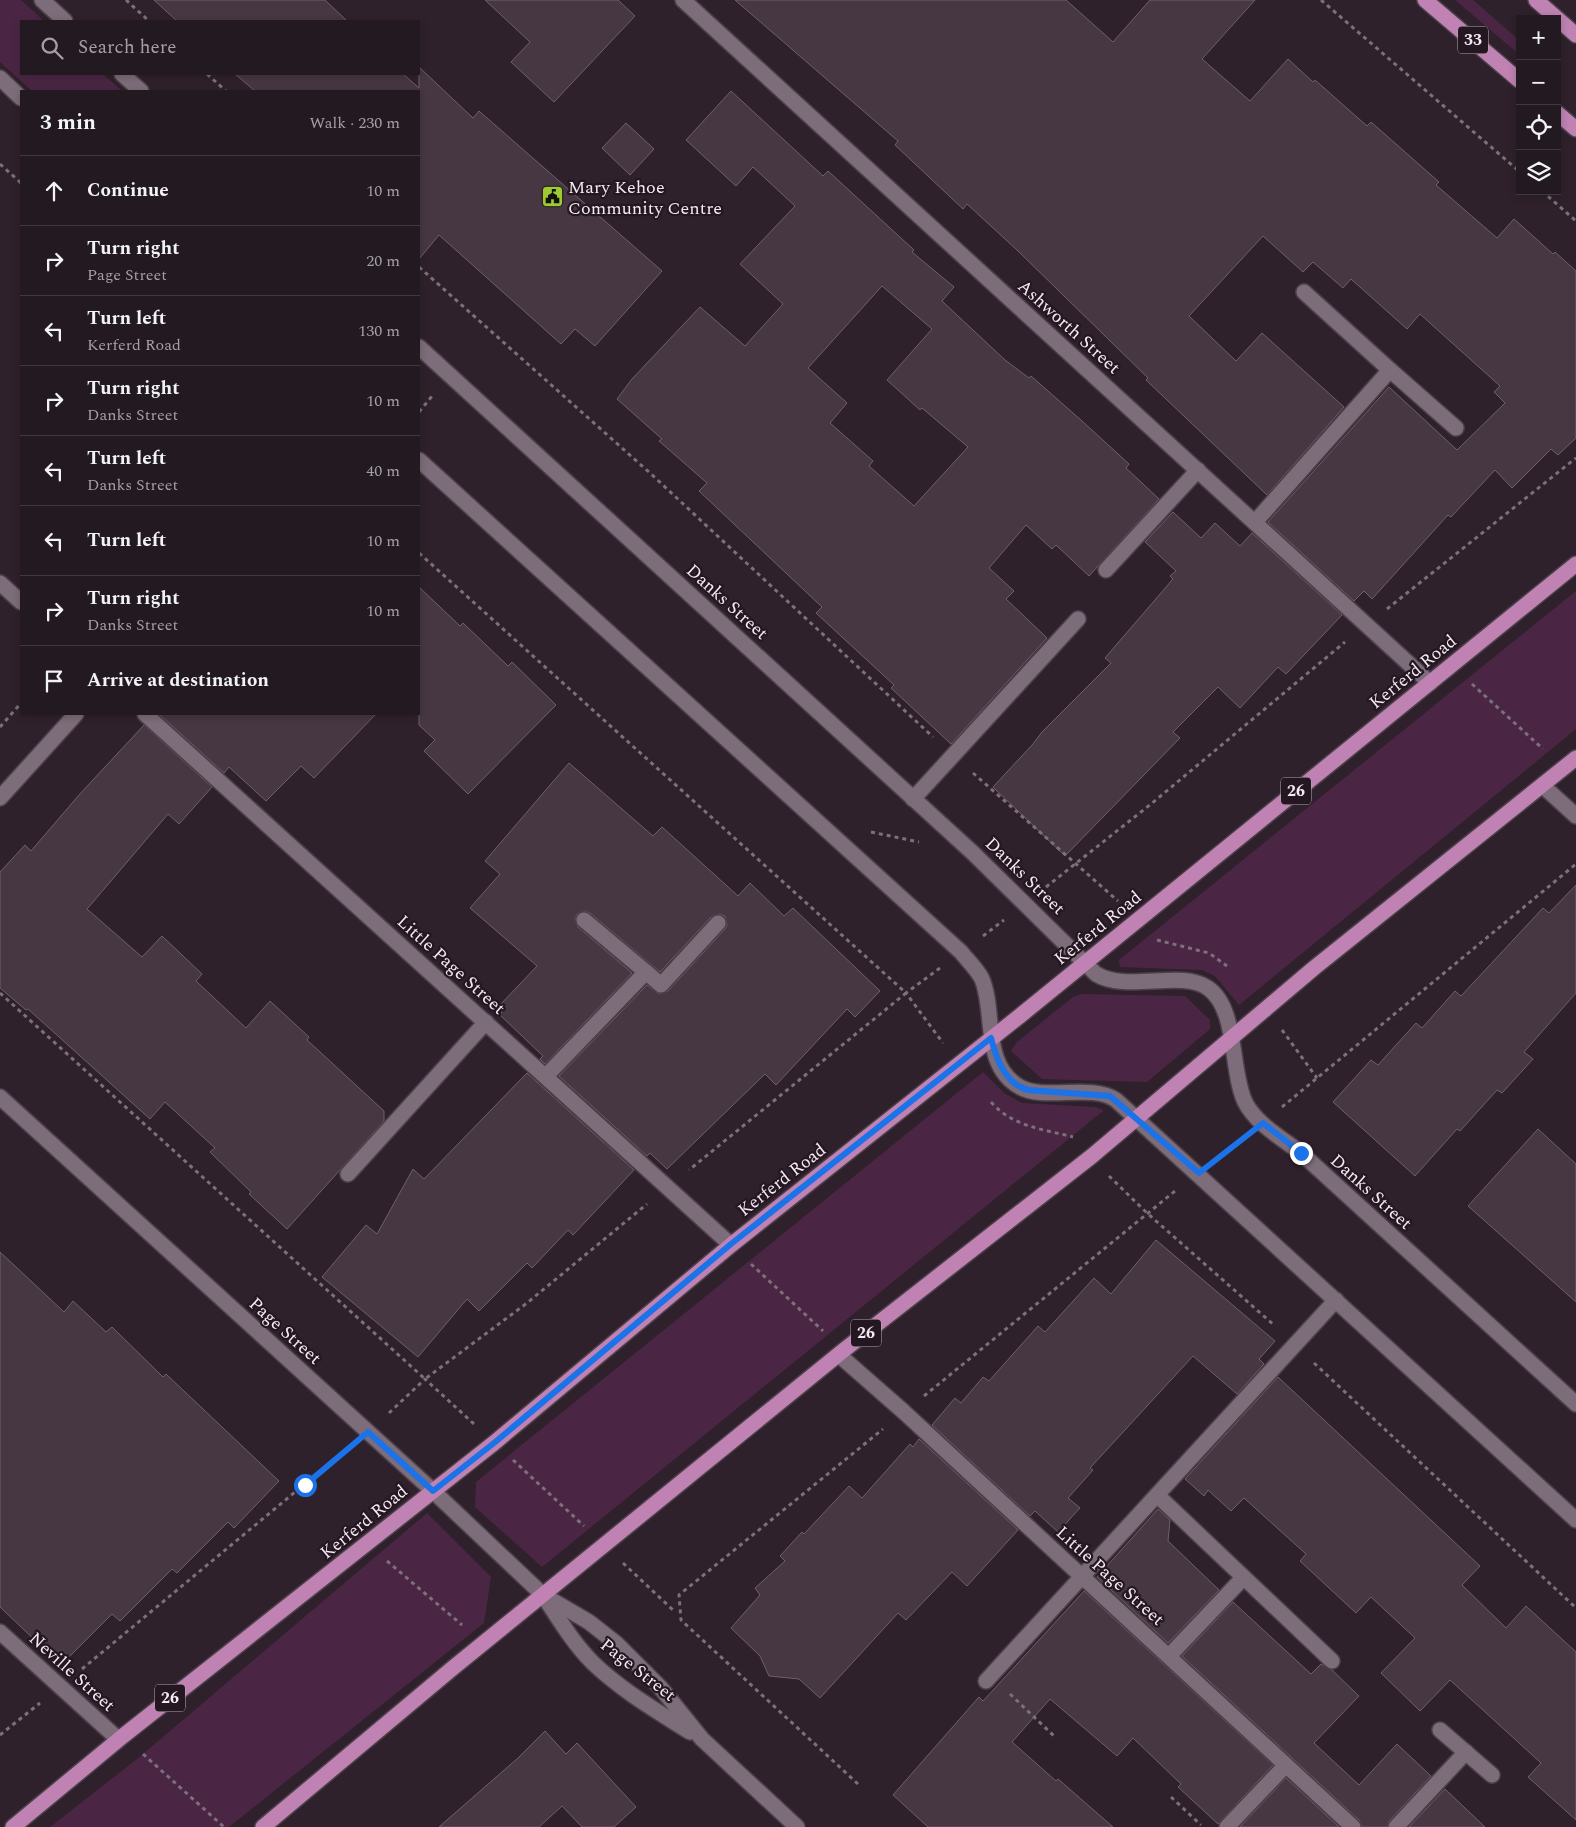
<!DOCTYPE html>
<meta charset="utf-8">
<style>
:root{--surface:#231920;--page:#2f262d;--text:#f1f3f6;--muted:#a3a0a5;--line:#40383e}
body{margin:0;font-family:Spectral,serif;background:var(--page);color:var(--text)}
.controls{position:absolute;right:15px;top:15px;display:grid;overflow:hidden;border-radius:0px;box-shadow:0 2px 8px #0003}
.controls button{width:45px;height:45px;display:grid;place-items:center;padding:0;border:0;border-bottom:1px solid var(--line);background:var(--surface);color:var(--text);font:25px sans-serif}
.stop{position:absolute;width:15px;height:15px;margin:-11px;border:4px solid #1a73e8;border-radius:50%;background:#fff}
.stop.end{background:#1a73e8;border-color:#fff;box-shadow:0 1px 5px #0008}
.list{margin:0;padding:0;list-style:none}
h2{display:flex;justify-content:space-between;align-items:center;height:65px;margin:0;padding:0 20px;font-size:21px}
h2 small{font-size:16px;font-weight:400;color:var(--muted)}
.list li{display:grid;grid-template-columns:32px 1fr auto;gap:15px;align-items:center;box-sizing:border-box;height:70px;padding:0 20px;border-top:1px solid var(--line)}
.list b{display:block;font-size:19px;white-space:nowrap}
.list p{margin:0;font-size:16px;white-space:nowrap;color:var(--muted)}
.list em{font-size:16px;font-style:normal;color:var(--muted)}
.icon{flex:none;width:28px;height:28px;fill:none;stroke:currentColor;stroke-width:2;stroke-linecap:round;stroke-linejoin:round}
.map{position:relative;flex:none;width:1576px;height:1827px;overflow:hidden}
.search{position:absolute;background:var(--surface);box-shadow:0 2px 8px #0003;left:20px;top:20px;width:400px;height:55px;display:flex;align-items:center;gap:12px;box-sizing:border-box;padding:0 18px;border-radius:0px;color:var(--muted);font-size:19px}
.panel{position:absolute;background:var(--surface);box-shadow:0 2px 8px #0003;left:20px;top:90px;width:400px;height:625px;border-radius:0px}
.map>svg:first-child{display:block}
</style>
<div class="map">
<svg width="1576" height="1827" viewBox="0 0 1576 1827">
<rect width="100%" height="100%" fill="#2f212b"/>
<g fill="#4b2644">
<polygon points="0,0 21,0 44,21 21,21 21,74 103,74 122,91 32,91 0,62"/>
<polygon points="1455,0 1473,0 1520,41 1520,55"/>
<polygon points="1576,591 1576,729 1239,1005 1215,976 1202,970 1120,967 1119,960"/>
<polygon points="1081,994 1185,996 1210,1020 1210,1029 1147,1082 1042,1079 1011,1051 1017,1042 1073,997"/>
<polygon points="983,1072 1004,1093 1022,1103 1095,1107 1102,1109 1103,1111 542,1567 475,1507 476,1482"/>
<polygon points="427,1513 491,1577 484,1623 229,1827 50,1827 137,1759"/>
</g>
<g fill="#463742" stroke="#705f6c" fill-rule="evenodd">
<polygon points="154,0 325,0 347,21 177,21"/>
<polygon points="485,0 618,0 635,16 554,102 511,62 530,42"/>
<polygon points="735,0 1066,0 1113,42 1150,0 1255,0 1202,59 1250,101 1288,59 1313,82 1315,80 1367,126 1371,122 1439,182 1436,185 1497,238 1514,219 1553,254 1555,252 1576,271 1576,438 1558,455 1551,449 1512,488 1495,470 1451,517 1448,515 1372,599 1364,591 1354,601 1268,522 1389,387 1457,450 1505,403 1494,392 1500,386 1420,314 1407,329 1351,279 1343,288 1313,262 1303,272 1263,236 1189,316 1236,361 1262,333 1344,407 1267,495 1146,380 1148,378 1017,250 967,204 963,209 895,145 898,141"/>
<polygon points="419,67 473,118 479,111 662,271 595,346 575,329 561,344 439,235 419,259 419,91 255,91 235,74 403,74 419,88"/>
<path d="M 731,91 L 823,176 L 828,171 L 914,250 L 912,252 L 954,287 L 942,301 L 1005,360 L 1029,378 L 1031,376 L 1082,421 L 1129,464 L 1126,468 L 1159,499 L 1089,576 L 1056,545 L 1052,549 L 1026,525 L 989,568 L 1014,591 L 1006,599 L 1047,638 L 951,744 L 891,688 L 894,685 L 816,613 L 822,607 L 699,491 L 707,483 L 659,441 L 662,439 L 617,399 L 632,379 L 700,307 L 745,346 L 783,304 L 740,264 L 795,206 L 753,167 L 736,186 L 686,140 ZM 882,286 L 932,329 L 887,380 L 920,410 L 922,408 L 968,447 L 914,506 L 869,466 L 873,461 L 830,423 L 847,403 L 808,368 Z"/>
<polygon points="626,123 654,149 630,175 602,148"/>
<polygon points="1173,512 1201,538 1215,523 1240,546 1252,533 1342,615 1286,674 1278,667 1240,708 1218,687 1173,732 1180,738 1065,856 993,787 1033,744 1042,732 1111,663 1105,658 1173,579 1170,576 1176,571 1145,542"/>
<polygon points="419,587 460,626 463,623 508,666 512,662 556,705 468,794 424,751 435,740 419,725"/>
<polygon points="159,714 376,714 314,778 301,766 266,801 229,767 224,773"/>
<polygon points="144,725 212,787 179,824 168,814 87,909 142,957 162,936 202,974 196,981 246,1028 270,1001 309,1037 307,1040 384,1111 384,1121 287,1229 249,1194 251,1192 210,1152 215,1148 165,1102 150,1119 28,1009 26,1010 0,988 0,872 25,845 31,851 79,795"/>
<polygon points="569,763 653,836 662,827 738,896 750,883 784,916 793,908 880,991 855,1017 847,1009 776,1085 765,1074 667,1169 650,1153 647,1156 559,1076 647,985 659,994 668,991 725,929 727,925 725,916 720,914 711,917 660,972 590,913 585,911 577,914 575,919 578,927 632,973 545,1064 540,1059 543,1056 500,1015 504,1008 500,1005 537,966 470,908 500,874 485,861"/>
<polygon points="1576,885 1576,993 1524,1052 1533,1059 1502,1093 1497,1090 1460,1131 1457,1129 1415,1176 1333,1102 1371,1060 1378,1065 1416,1023 1422,1028 1455,991 1461,996 1543,908 1549,913"/>
<polygon points="527,1073 634,1170 573,1235 568,1230 532,1268 527,1263 479,1311 467,1299 418,1357 322,1277 366,1225 377,1234 413,1169 424,1179"/>
<polygon points="1538,1129 1576,1164 1576,1302 1468,1206"/>
<polygon points="1156,1240 1275,1341 1259,1359 1264,1364 1237,1394 1193,1356 1090,1468 1093,1470 1068,1498 1080,1508 1058,1532 1035,1511 1030,1516 932,1425 955,1398 961,1403 983,1377 989,1381 1038,1326 1045,1332 1094,1278 1111,1294"/>
<polygon points="0,1252 64,1312 73,1301 106,1332 112,1327 163,1377 166,1374 279,1481 234,1528 228,1522 177,1573 172,1569 120,1621 112,1614 61,1665 0,1607"/>
<polygon points="1278,1377 1480,1566 1462,1585 1506,1628 1526,1606 1576,1652 1576,1820 1528,1777 1541,1763 1450,1680 1420,1711 1381,1673 1415,1638 1371,1597 1356,1613 1300,1561 1306,1554 1244,1498 1231,1511 1208,1490 1204,1496 1185,1479"/>
<polygon points="919,1439 1018,1530 967,1586 952,1572 906,1620 898,1613 820,1698 799,1679 769,1676 760,1656 731,1628 760,1595 755,1588 785,1561 780,1556 802,1532 804,1534 849,1486 862,1498 910,1444 913,1447"/>
<polygon points="1158,1509 1170,1520 1168,1541 1219,1590 1168,1643 1097,1577"/>
<polygon points="1084,1591 1273,1765 1218,1824 1178,1787 1181,1784 1133,1738 1117,1756 1050,1699 1012,1742 1056,1781 1058,1779 1113,1827 928,1827 893,1795 979,1697 983,1701"/>
<polygon points="1233,1602 1311,1674 1321,1664 1332,1670 1359,1696 1314,1743 1359,1785 1397,1744 1431,1776 1389,1821 1387,1827 1362,1827 1359,1820 1182,1656"/>
<polygon points="545,1731 566,1754 577,1743 636,1807 614,1827 582,1827 562,1806 539,1827 439,1827 518,1758"/>
<polygon points="1286,1778 1339,1827 1240,1827"/>
<polygon points="1445,1789 1485,1827 1409,1827"/>
</g>
<g fill="none" stroke-linecap="round" stroke-linejoin="round">
<defs>
<g id="lane">
<polyline points="1390,370 1456,428"/>
<polyline points="1255,522 1390,370 1304,292"/>
<polyline points="1106,570 1198,470"/>
<polyline points="913,799 1078,619"/>
<polyline points="584,920 646,972"/>
<polyline points="546,1076 646,972 661,985 718,923"/>
<polyline points="348,1174 486,1022"/>
<polyline points="1157,1495 1332,1661"/>
<polyline points="1169,1656 1243,1578"/>
<polyline points="986,1681 1336,1300"/>
<polyline points="1440,1730 1492,1775"/>
<polyline points="1227,1827 1286,1765"/>
<polyline points="1396,1827 1466,1752"/>
</g>
<g id="street">
<polyline points="42,0 65,21"/>
<polyline points="683,0 1430,683"/>
<polyline points="122,74 141,91"/>
<polyline points="0,78 21,98"/>
<path d="M 419,347 L 973,853 L 1096,974 C 1127,993 1181,969 1208,988 C 1238,1009 1230,1070 1245,1102 C 1256,1124 1282,1138 1301,1153 L 1576,1404"/>
<path d="M 419,460 L 961,952 C 968,961 977,969 982,979 C 996,1013 981,1065 1020,1087 C 1043,1101 1092,1083 1116,1100 L 1576,1520"/>
<polyline points="0,583 21,602"/>
<polyline points="145,714 731,1245"/>
<polyline points="1543,786 1576,816"/>
<polyline points="0,798 76,714"/>
<polyline points="0,1097 433,1491 543,1595 589,1622 617,1644 660,1687 702,1739 797,1827"/>
<polyline points="839,1355 904,1412 1353,1827"/>
<path d="M 545,1598 C 560,1621 574,1644 593,1663 C 621,1690 657,1711 690,1732"/>
<polyline points="0,1632 118,1739"/>
</g>
<g id="primary">
<polyline points="1425,0 1520,81"/>
<polyline points="1536,0 1576,35"/>
<polyline points="1557,113 1576,129"/>
<polyline points="13,1827 123,1736 494,1443 731,1245 1021,1015 1576,564"/>
<polyline points="263,1827 454,1667 844,1350 1092,1156 1314,968 1576,758"/>
</g>
</defs>
<use href="#lane" stroke="#4b4049" stroke-width="18"/>
<use href="#street" stroke="#4b4049" stroke-width="18"/>
<use href="#primary" stroke="#4b4049" stroke-width="18"/>
<g stroke="#7c7079" stroke-width="3" stroke-dasharray="4 4" stroke-linecap="butt">
<polyline points="126,0 149,21"/>
<polyline points="1321,0 1520,172"/>
<polyline points="207,74 226,91"/>
<polyline points="0,164 21,183"/>
<polyline points="1542,191 1576,221"/>
<polyline points="419,267 650,473 933,737"/>
<polyline points="419,412 433,395"/>
<polyline points="419,553 906,993 689,1170"/>
<polyline points="1387,609 1576,458"/>
<polyline points="1472,684 1543,749"/>
<polyline points="0,727 21,703"/>
<polyline points="973,773 1118,901"/>
<polyline points="871,832 919,842"/>
<polyline points="1046,887 1151,804 1345,642"/>
<polyline points="983,936 1004,920"/>
<polyline points="1157,940 1209,953 1227,966"/>
<polyline points="940,968 906,993 943,1043"/>
<polyline points="0,993 425,1379 527,1303 647,1204"/>
<polyline points="1282,1030 1317,1078"/>
<path d="M 991,1102 C 1013,1127 1043,1129 1073,1137"/>
<polyline points="1282,1107 1576,864"/>
<polyline points="1218,1158 1240,1140"/>
<polyline points="1109,1176 1147,1213 1275,1326"/>
<polyline points="751,1264 823,1331"/>
<polyline points="1314,1363 1576,1608"/>
<polyline points="924,1396 1175,1191"/>
<polyline points="389,1413 425,1379 474,1424"/>
<polyline points="513,1460 584,1526"/>
<polyline points="387,1561 462,1625"/>
<polyline points="623,1563 673,1610"/>
<polyline points="82,1669 348,1448"/>
<polyline points="1010,1694 1055,1737"/>
<polyline points="0,1735 40,1703"/>
<polyline points="143,1754 224,1827"/>
<polyline points="858,1784 681,1620 679,1595 883,1429"/>
<polyline points="1171,1797 1201,1825"/>
</g>
<use href="#lane" stroke="#7d6c79" stroke-width="15"/>
<use href="#street" stroke="#7d6c79" stroke-width="15"/>
<use href="#primary" stroke="#bf82b2" stroke-width="15"/>
</g>
<g fill="none" stroke-linecap="round" stroke-linejoin="round">
<path stroke="#1a73e8" stroke-width="6" d="M 305,1485 L 368,1432 L 433,1491 L 494,1443 L 731,1244 L 991,1038 C 996,1058 1005,1084 1028,1090 L 1110,1096 L 1199,1173 L 1263,1123 L 1301,1153"/>
</g>
<defs>
<symbol id="civic-square" viewBox="-11 -11 22 22"><rect x="-9" y="-9" width="18" height="18" rx="4" fill="#9dca30" stroke="#251722"/><path d="M-.6-6.5H3V-4.5H.6V-3L4-1V1h2V6H-6V1h2V-1L-.6-3ZM-1.2 2.5V6h2.4V2.5Z" fill="#111"/></symbol>
</defs>
<g fill-rule="evenodd">
<use href="#civic-square" x="540" y="184" width="25" height="25"/>
</g>
<g text-anchor="middle" dominant-baseline="central" stroke-width="4.5" stroke-linejoin="round" paint-order="stroke">
<g fill="#251722" stroke="#b6abb3" stroke-width="1">
<rect x="1458" y="26.5" width="30" height="27" rx="4"/>
<rect x="1281" y="777.5" width="30" height="27" rx="4"/>
<rect x="851" y="1319.5" width="30" height="27" rx="4"/>
<rect x="155" y="1684.5" width="30" height="27" rx="4"/>
</g>
<g font-size="16" font-weight="bold" fill="#f4eaf1">
<text x="1473" y="40">33</text>
<text x="1296" y="791">26</text>
<text x="866" y="1333">26</text>
<text x="170" y="1698">26</text>
</g>
<g font-size="18" fill="#f4eaf1" stroke="#251722" text-anchor="start">
<text x="568" y="187">Mary Kehoe<tspan x="568" dy="21">Community Centre</tspan></text>
</g>
<g font-size="18" fill="#f4eaf1" stroke="#251722">
<text transform="translate(1069 327) rotate(42)">Ashworth Street</text>
<text transform="translate(727 602) rotate(42)">Danks Street</text>
<text transform="translate(1413 672) rotate(-39)">Kerferd Road</text>
<text transform="translate(1025 876) rotate(44)">Danks Street</text>
<text transform="translate(1098 928) rotate(-39)">Kerferd Road</text>
<text transform="translate(451 965) rotate(42)">Little Page Street</text>
<text transform="translate(782 1180) rotate(-38)">Kerferd Road</text>
<text transform="translate(1371 1192) rotate(42)">Danks Street</text>
<text transform="translate(285 1331) rotate(42)">Page Street</text>
<text transform="translate(364 1522) rotate(-39)">Kerferd Road</text>
<text transform="translate(1110 1576) rotate(42)">Little Page Street</text>
<text transform="translate(638 1670) rotate(38)">Page Street</text>
<text transform="translate(72 1672) rotate(42)">Neville Street</text>
</g>
</g>
</svg>
<div class="controls">
<button>+</button>
<button>−</button>
<button><svg class="icon" aria-label="locate" viewBox="0 0 24 24"><circle cx="12" cy="12" r="6"/><path d="M12 2v4M12 18v4M2 12h4M18 12h4"/></svg></button>
<button><svg class="icon" aria-label="layers" viewBox="0 0 24 24"><path d="M12 4l9 5-9 5-9-5zM3 14l9 5 9-5"/></svg></button>
</div>
<div class="stop" style="left:305px;top:1485px"></div>
<div class="stop end" style="left:1301px;top:1153px"></div>
<div class="search"><svg class="icon" aria-label="search" viewBox="0 0 24 24"><circle cx="10" cy="10" r="6"/><path d="M15 15l6 6"/></svg>Search here</div>
<section class="panel">
<h2>3 min<small>Walk · 230 m</small></h2>
<ul class="list">
<li><svg class="icon" aria-label="ahead" viewBox="0 0 24 24"><path d="M12 20V5M6 11l6-6 6 6"/></svg><div><b>Continue</b></div><em>10 m</em></li>
<li><svg class="icon" aria-label="right" viewBox="0 0 24 24"><path d="M7 20v-9h11M14 6l5 5-5 5"/></svg><div><b>Turn right</b><p>Page Street</p></div><em>20 m</em></li>
<li><svg class="icon" aria-label="left" viewBox="0 0 24 24"><path d="M17 20v-9H6M10 6l-5 5 5 5"/></svg><div><b>Turn left</b><p>Kerferd Road</p></div><em>130 m</em></li>
<li><svg class="icon" aria-label="right" viewBox="0 0 24 24"><path d="M7 20v-9h11M14 6l5 5-5 5"/></svg><div><b>Turn right</b><p>Danks Street</p></div><em>10 m</em></li>
<li><svg class="icon" aria-label="left" viewBox="0 0 24 24"><path d="M17 20v-9H6M10 6l-5 5 5 5"/></svg><div><b>Turn left</b><p>Danks Street</p></div><em>40 m</em></li>
<li><svg class="icon" aria-label="left" viewBox="0 0 24 24"><path d="M17 20v-9H6M10 6l-5 5 5 5"/></svg><div><b>Turn left</b></div><em>10 m</em></li>
<li><svg class="icon" aria-label="right" viewBox="0 0 24 24"><path d="M7 20v-9h11M14 6l5 5-5 5"/></svg><div><b>Turn right</b><p>Danks Street</p></div><em>10 m</em></li>
<li><svg class="icon" aria-label="arrive" viewBox="0 0 24 24"><path d="M6 21V4h12l-3 4 3 4H6"/></svg><div><b>Arrive at destination</b></div></li>
</ul>
</section>
</div>
